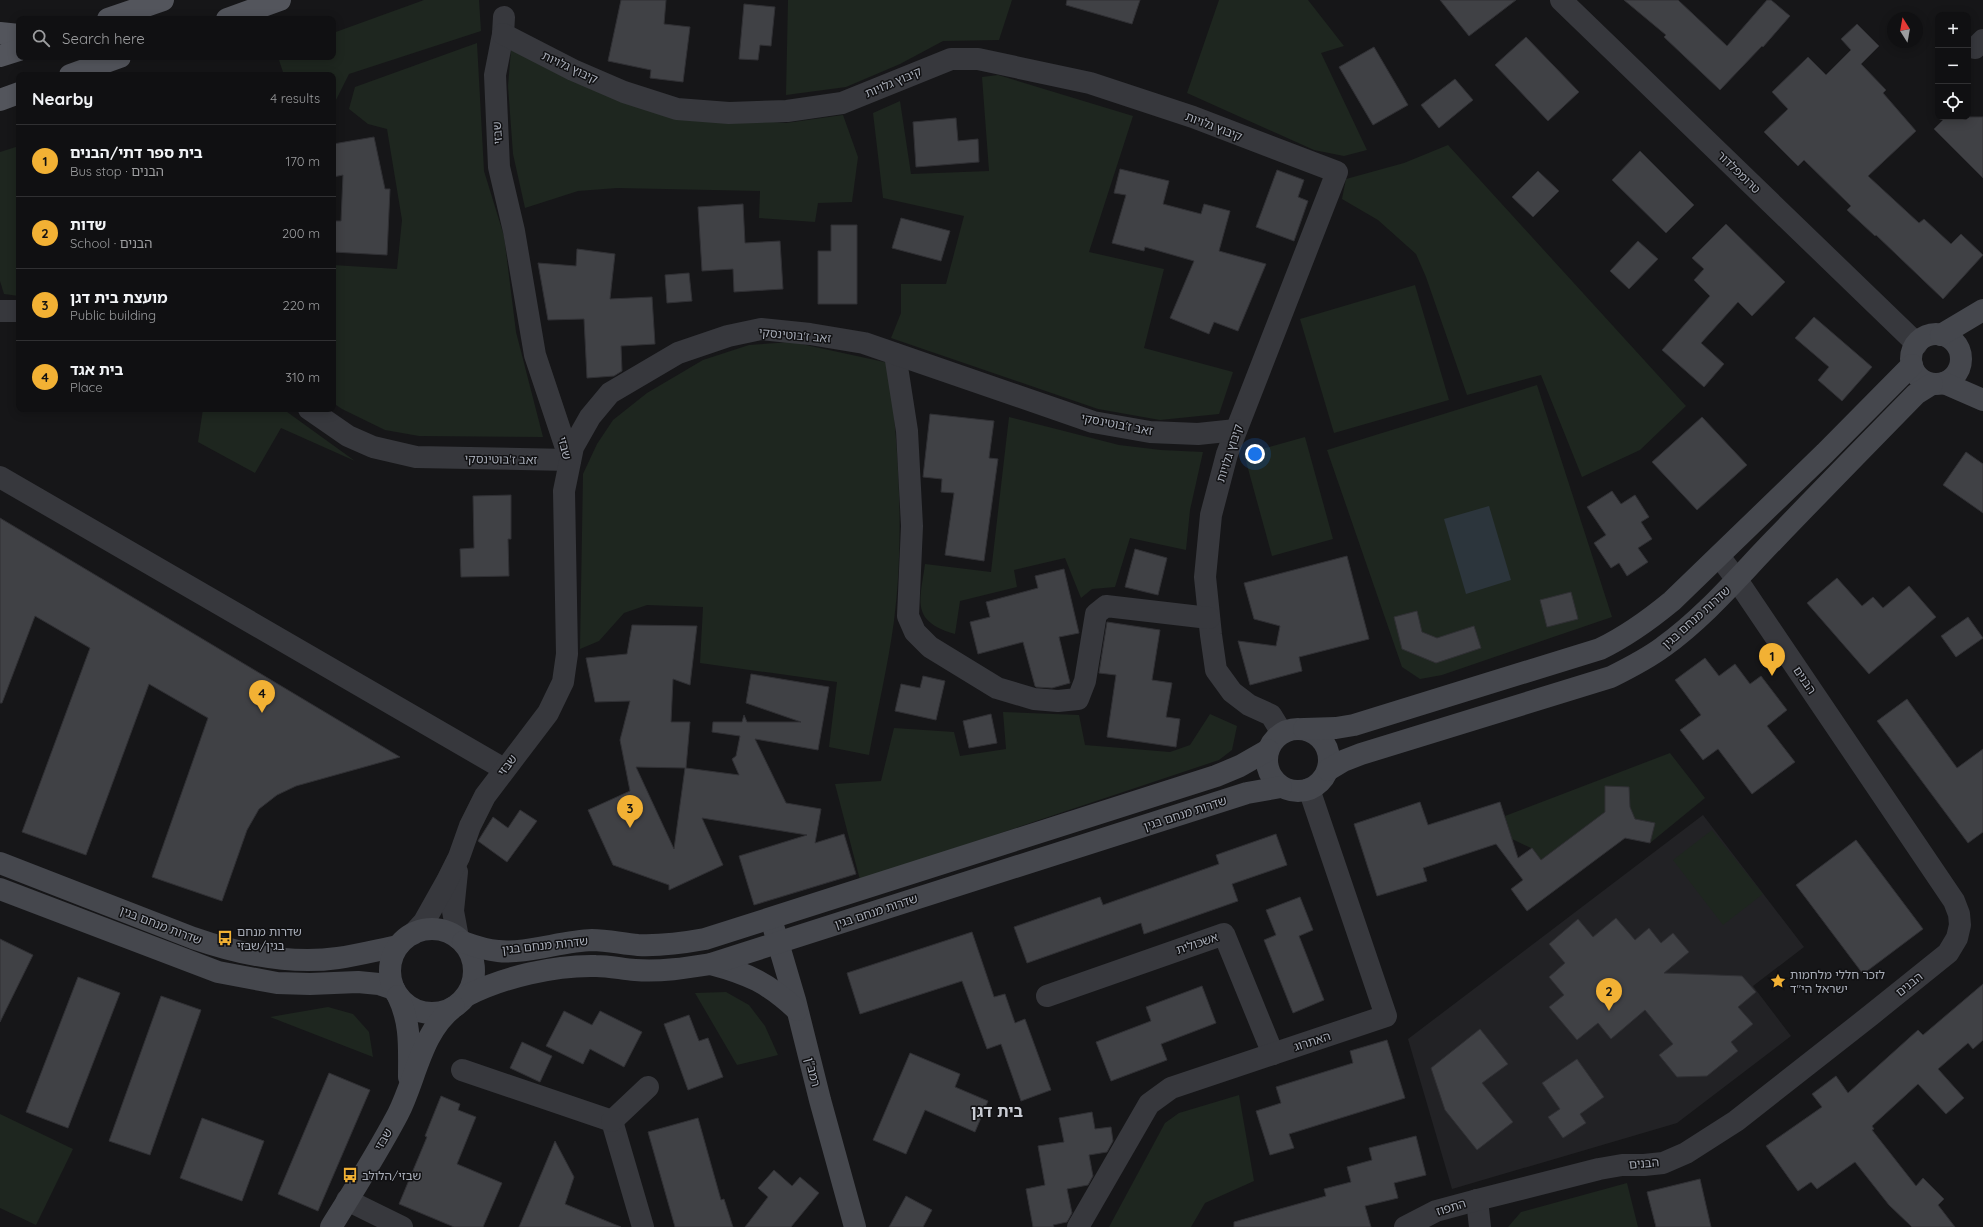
<!DOCTYPE html>
<meta charset="utf-8">
<style>
:root{--surface:#101012;--page:#1e1e20;--text:#f1f3f6;--muted:#9c9d9f;--line:#303032;--accent:#f2b134}
body{margin:0;font-family:Quicksand,"Noto Sans Hebrew",sans-serif;background:var(--page);color:var(--text)}
.controls{position:absolute;right:12px;top:12px;display:grid;overflow:hidden;border-radius:8px;box-shadow:0 2px 10px #0003}
.controls button{width:36px;height:36px;display:grid;place-items:center;padding:0;border:0;border-bottom:1px solid var(--line);background:var(--surface);color:var(--text);font:20px sans-serif}
.compass{position:absolute;left:1887px;top:12px;width:36px;height:36px;border-radius:50%;background:var(--surface);box-shadow:0 2px 10px #0003;rotate:349deg}
.you{position:absolute;left:1255px;top:454px;width:14px;height:14px;margin:-10px;border:3px solid #fff;border-radius:50%;background:#1a73e8;box-shadow:0 0 0 6px #1a73e833}
.badge{display:grid;place-items:center;width:26px;height:26px;border-radius:50%;background:var(--accent);color:#111;font-size:13px;font-weight:700}
.pin{position:absolute;translate:-50% -33px;filter:drop-shadow(0 1px 2px #0008)}
.pin::after{content:'';position:absolute;top:21px;width:14px;height:12px;background:inherit;clip-path:polygon(0 0,100% 0,50% 100%)}
.list{margin:0;padding:0;list-style:none}
h2{display:flex;justify-content:space-between;align-items:center;height:52px;margin:0;padding:0 16px;font-size:17px}
h2 small{font-size:13px;font-weight:400;color:var(--muted)}
.list li{display:grid;grid-template-columns:26px 1fr auto;gap:12px;align-items:center;box-sizing:border-box;height:72px;padding:0 16px;border-top:1px solid var(--line)}
.list b{display:block;font-size:15px;white-space:nowrap}
.list p{margin:0;font-size:13px;white-space:nowrap;color:var(--muted)}
.list em{font-size:13px;font-style:normal;color:var(--muted)}
.icon{flex:none;width:22px;height:22px;fill:none;stroke:currentColor;stroke-width:2;stroke-linecap:round;stroke-linejoin:round}
.map{position:relative;flex:none;width:1983px;height:1227px;overflow:hidden}
.search{position:absolute;background:var(--surface);box-shadow:0 2px 10px #0003;left:16px;top:16px;width:320px;height:44px;display:flex;align-items:center;gap:10px;box-sizing:border-box;padding:0 14px;border-radius:8px;color:var(--muted);font-size:15px}
.panel{position:absolute;background:var(--surface);box-shadow:0 2px 10px #0003;left:16px;top:72px;width:320px;height:340px;border-radius:8px}
.map>svg:first-child{display:block}
</style>
<div class="map">
<svg width="1983" height="1227" viewBox="0 0 1983 1227">
<rect width="100%" height="100%" fill="#161618"/>
<polygon fill="#222225" points="1703,815 1804,947 1753,986 1791,1036 1677,1123 1452,1189 1408,1039"/>
<g fill="#1e261f">
<polygon points="424,0 479,0 481,31 349,74 336,100 333,101 333,75 284,75 278,57 333,57 333,33"/>
<polygon points="788,0 1012,0 999,40 943,41 900,64 846,87 786,95"/>
<polygon points="1219,0 1308,0 1344,46 1321,53 1367,150 1344,156 1314,150 1187,93"/>
<polygon points="477,43 484,171 504,236 516,332 543,437 419,436 385,430 342,409 333,403 333,265 397,269 402,220 387,129 368,124 349,109 355,87"/>
<polygon points="511,50 680,114 786,123 843,115 858,157 852,202 818,203 815,222 759,218 760,191 617,188 578,191 525,208 513,154 508,86"/>
<polygon points="998,75 1133,116 1089,252 1164,269 1144,348 1233,372 1219,414 1160,420 1098,409 891,338 901,313 901,284 946,284 964,216 883,198 873,113 900,101 911,174 989,171 982,77"/>
<polygon points="1448,145 1686,406 1640,450 1582,477 1541,375 1467,395 1426,277 1416,254 1378,220 1342,199 1346,179 1404,163"/>
<polygon points="19,146 19,296 4,294 0,281 0,152"/>
<polygon points="1415,285 1449,400 1334,433 1300,319"/>
<path d="M 792,342 L 889,363 C 898,448 905,536 894,621 C 888,666 877,711 869,755 L 829,747 L 837,682 L 700,663 L 703,607 L 647,605 L 624,613 L 599,641 L 580,649 L 583,474 L 597,444 L 613,420 L 647,393 L 703,360 L 749,345 Z"/>
<polygon points="1537,385 1612,617 1442,675 1420,679 1402,667 1327,450"/>
<polygon points="203,409 283,409 355,461 281,428 255,473 198,442"/>
<path d="M 1009,417 L 1119,445 L 1161,450 L 1203,452 L 1190,510 L 1186,550 L 1130,538 L 1115,587 L 1092,589 L 1081,598 L 1065,558 L 1014,570 L 1017,587 L 960,601 L 955,634 C 910,621 920,601 925,564 L 991,572 Z"/>
<polygon points="1305,437 1333,539 1272,556 1244,454"/>
<polygon points="1003,712 1079,715 1085,745 1170,752 1190,745 1210,714 1237,726 1232,750 1219,760 860,880 835,784 881,781 894,728 954,732 960,756 1006,749"/>
<polygon points="1670,753 1705,798 1650,843 1655,823 1635,819 1630,807 1628,787 1605,786 1605,812 1541,860 1531,848 1512,839 1505,816"/>
<polygon points="1712,830 1763,894 1723,925 1673,860"/>
<polygon points="726,992 749,1005 765,1026 778,1055 737,1065 695,993"/>
<polygon points="328,1007 353,1014 369,1032 373,1057 270,1017"/>
<polygon points="1239,1095 1254,1181 1205,1203 1191,1227 1109,1227 1165,1123 1179,1113"/>
<polygon points="0,1114 73,1149 36,1225 0,1208"/>
<polygon points="1627,1183 1638,1227 1508,1227 1521,1212"/>
</g>
<polygon fill="#2c353c" points="1489,506 1511,580 1466,594 1444,519"/>
<g fill="#404145" stroke="#303034" fill-rule="evenodd">
<polygon points="621,0 666,0 664,24 690,27 683,82 650,78 651,70 608,61"/>
<polygon points="1067,0 1140,0 1132,24 1066,5"/>
<polygon points="1440,0 1516,0 1469,36"/>
<polygon points="1624,0 1678,0 1727,46 1767,0 1771,0 1790,16 1763,47 1762,46 1720,90 1664,37 1666,35"/>
<polygon points="744,4 775,7 771,46 760,45 758,60 739,59"/>
<polygon points="1857,24 1879,46 1861,64 1886,90 1883,93 1916,131 1868,176 1919,223 1924,219 1951,244 1961,234 1983,255 1943,299 1876,235 1875,236 1847,210 1851,206 1804,160 1798,166 1764,132 1788,109 1772,92 1808,57 1826,75 1851,50 1841,39"/>
<polygon points="1526,37 1579,92 1548,121 1495,65"/>
<polygon points="1374,47 1408,105 1373,125 1339,67"/>
<polygon points="1455,79 1473,100 1439,128 1421,105"/>
<polygon points="1946,117 1983,117 1983,178 1934,129"/>
<polygon points="956,118 958,141 978,139 979,162 916,167 913,122"/>
<polygon points="374,137 385,189 390,189 387,255 333,252 333,221 341,221 343,175 333,177 333,144"/>
<polygon points="1640,151 1694,205 1666,233 1612,180"/>
<polygon points="1120,169 1169,181 1163,204 1201,214 1204,204 1230,211 1219,251 1266,264 1238,331 1214,322 1209,334 1170,318 1194,261 1145,247 1144,251 1112,243 1126,195 1114,193"/>
<polygon points="1277,170 1304,180 1298,197 1308,201 1294,241 1256,227"/>
<polygon points="1538,171 1559,191 1533,217 1512,197"/>
<polygon points="743,204 745,243 780,241 783,289 734,292 733,269 702,271 698,207"/>
<polygon points="901,218 950,231 941,261 892,248"/>
<polygon points="1726,224 1785,282 1752,316 1738,302 1701,343 1724,364 1704,387 1662,350 1710,296 1694,280 1704,269 1692,258"/>
<polygon points="831,225 857,225 857,304 818,304 818,251 831,251"/>
<polygon points="1638,241 1658,259 1629,289 1610,271"/>
<polygon points="577,249 615,254 610,299 652,297 655,344 621,346 622,371 614,376 587,378 584,319 548,320 538,263 576,266"/>
<polygon points="689,273 692,301 667,303 665,275"/>
<polygon points="1814,317 1872,367 1842,401 1818,380 1829,367 1795,338"/>
<polygon points="930,414 994,421 989,458 998,459 984,561 945,555 954,493 941,492 942,479 923,477"/>
<polygon points="1702,417 1747,465 1697,510 1652,462"/>
<polygon points="1966,452 1983,464 1983,513 1943,485"/>
<polygon points="1612,491 1621,504 1635,495 1649,517 1641,522 1652,539 1638,548 1648,562 1627,576 1619,563 1611,568 1594,543 1606,535 1587,507"/>
<polygon points="511,495 511,539 508,539 509,576 461,577 460,549 474,548 473,496"/>
<polygon points="0,518 400,757 296,786 277,795 259,809 247,830 222,901 152,877 208,718 149,684 86,855 22,832 90,648 35,616 2,703 0,703"/>
<polygon points="1135,549 1167,558 1158,595 1125,587"/>
<polygon points="1347,556 1369,639 1299,657 1302,671 1250,685 1238,641 1276,646 1280,626 1254,619 1244,583"/>
<polygon points="1064,569 1079,633 1059,637 1070,683 1052,688 1036,687 1035,686 1023,642 978,654 970,622 990,617 986,602 1038,588 1035,576"/>
<polygon points="1837,578 1862,606 1873,597 1883,608 1909,586 1936,617 1869,674 1807,603"/>
<polygon points="1571,592 1578,619 1547,627 1540,600"/>
<polygon points="1417,611 1422,632 1437,638 1474,626 1481,648 1436,663 1402,649 1394,617"/>
<polygon points="1968,617 1983,638 1956,657 1941,636"/>
<polygon points="1107,622 1160,630 1152,680 1172,683 1166,717 1180,719 1176,747 1107,737 1116,675 1099,673"/>
<path d="M 632,625 L 697,626 L 690,685 L 673,679 L 671,722 L 690,722 L 686,768 L 739,775 L 732,759 L 736,756 L 740,736 L 712,732 L 713,722 L 742,722 L 744,715 L 747,722 L 801,722 L 746,703 L 751,674 L 829,687 L 818,750 L 755,739 L 786,803 L 821,809 L 815,843 L 844,834 L 856,874 L 754,905 L 739,856 L 807,835 L 702,818 L 723,865 L 669,890 L 669,885 L 613,865 L 588,810 L 630,791 L 620,740 L 630,701 L 595,702 L 586,658 L 627,654 ZM 636,767 L 685,768 L 674,849 Z"/>
<polygon points="1705,658 1719,676 1735,664 1750,684 1761,676 1787,710 1767,726 1795,762 1752,794 1718,749 1703,760 1680,730 1701,715 1675,680"/>
<polygon points="923,676 945,681 936,720 895,711 901,684 920,688"/>
<polygon points="1907,699 1957,768 1983,749 1983,832 1968,843 1877,721"/>
<polygon points="991,714 997,743 969,748 963,721"/>
<polygon points="1605,786 1629,787 1630,807 1635,819 1655,823 1650,843 1625,838 1527,911 1511,889 1523,880 1496,844 1423,868 1427,881 1377,896 1354,824 1420,802 1428,825 1500,802 1518,858 1532,848 1541,860 1605,812"/>
<polygon points="520,810 537,821 507,862 478,841 493,817 508,828"/>
<polygon points="1276,834 1287,865 1232,884 1238,901 1144,934 1141,923 1027,963 1014,927 1100,897 1103,905 1219,864 1216,855"/>
<polygon points="1856,840 1923,929 1863,974 1796,885"/>
<polygon points="1300,897 1313,930 1299,936 1324,1000 1293,1013 1264,940 1276,935 1266,910"/>
<polygon points="1616,918 1635,940 1649,928 1661,943 1673,933 1689,952 1664,973 1742,976 1756,992 1738,1007 1753,1024 1731,1042 1738,1051 1707,1076 1677,1077 1659,1055 1673,1044 1645,1010 1611,1039 1598,1023 1577,1040 1549,1007 1564,995 1549,977 1565,963 1549,944 1578,919 1593,937"/>
<polygon points="972,932 994,997 1005,994 1015,1023 1025,1019 1051,1090 1021,1101 1001,1044 987,1049 962,981 860,1014 847,973"/>
<polygon points="0,939 33,955 0,1022"/>
<polygon points="78,977 120,993 68,1128 26,1112"/>
<polygon points="1983,984 1983,1040 1973,1049 1968,1043 1938,1069 1964,1098 1946,1114 1918,1084 1872,1126 1874,1129 1872,1130 1916,1186 1923,1178 1944,1199 1938,1205 1955,1227 1912,1227 1889,1205 1855,1162 1817,1189 1811,1182 1798,1191 1766,1146 1822,1107 1812,1094 1836,1076 1848,1093 1918,1030 1923,1035"/>
<polygon points="1202,986 1216,1023 1161,1044 1167,1060 1111,1081 1096,1042 1151,1021 1146,1007"/>
<polygon points="161,996 201,1010 150,1155 109,1141"/>
<polygon points="564,1011 592,1025 600,1011 642,1032 624,1067 590,1049 583,1064 546,1046"/>
<polygon points="689,1015 699,1041 708,1038 723,1077 688,1090 664,1024"/>
<polygon points="1480,1029 1508,1064 1482,1083 1513,1122 1477,1150 1445,1110 1431,1068"/>
<polygon points="1387,1040 1405,1098 1289,1134 1294,1148 1270,1155 1256,1111 1281,1103 1276,1087 1353,1063 1350,1051"/>
<polygon points="522,1042 552,1056 540,1082 510,1068"/>
<polygon points="910,1053 960,1074 955,1087 988,1101 975,1132 925,1110 906,1154 873,1140"/>
<polygon points="1577,1059 1604,1097 1580,1114 1586,1123 1563,1138 1548,1117 1560,1109 1542,1083"/>
<polygon points="329,1073 370,1090 318,1211 278,1194"/>
<polygon points="441,1096 460,1104 458,1110 476,1117 457,1164 502,1183 483,1227 454,1227 399,1204 427,1137 425,1136"/>
<polygon points="1092,1112 1095,1129 1111,1127 1113,1141 1107,1152 1089,1155 1093,1176 1088,1185 1067,1189 1072,1213 1067,1222 1053,1225 1054,1227 1033,1227 1026,1189 1045,1185 1038,1146 1064,1142 1059,1118"/>
<polygon points="202,1118 264,1141 242,1201 180,1178"/>
<polygon points="698,1118 721,1200 724,1199 733,1227 675,1227 648,1132"/>
<polygon points="1416,1136 1426,1175 1394,1183 1398,1198 1365,1206 1371,1227 1234,1227 1234,1222 1326,1196 1324,1189 1351,1182 1347,1167 1372,1160 1369,1148"/>
<polygon points="555,1141 574,1177 565,1204 621,1227 519,1227"/>
<polygon points="774,1170 792,1186 800,1177 819,1193 791,1227 745,1227 768,1197 758,1188"/>
<polygon points="1700,1179 1711,1227 1656,1227 1647,1192"/>
<polygon points="906,1196 932,1210 923,1227 889,1227"/>
</g>
<g fill="none" stroke-linecap="round" stroke-linejoin="round">
<g stroke="#37383d" stroke-width="22">
<polyline points="1561,0 1917,344"/>
<polyline points="504,17 503,34 495,75 499,167 514,231 535,355 570,460"/>
<polyline points="503,34 573,70 624,92 677,109 729,113 787,111 842,103 951,59 978,59 1090,83 1193,117 1337,172 1227,454 1211,515 1205,577 1211,635 1216,670 1232,692 1249,705 1271,715 1282,733"/>
<polyline points="1975,48 1983,40"/>
<polyline points="0,311 19,311"/>
<polyline points="895,354 907,431 912,526 908,616 915,632 930,647 997,688 1034,699 1058,701 1078,699 1085,681 1096,614 1106,606 1209,618"/>
<polyline points="309,409 348,436 373,447 416,457 570,460"/>
<polyline points="0,477 504,769"/>
<polyline points="457,872 453,911 458,938"/>
<polyline points="413,934 424,922 447,881 459,857 470,826 485,796 548,713 563,682 567,654 564,491 573,447 590,417 610,393 678,353 728,336 761,329 810,334 864,343 1093,422 1150,432 1198,434 1236,430"/>
<polyline points="1047,996 1224,934 1273,1054"/>
<polyline points="462,1070 612,1121 643,1227"/>
<polyline points="612,1121 648,1087"/>
<polyline points="347,1200 402,1227"/>
<polyline points="1477,1200 1480,1227"/>
<polyline points="1078,1227 1149,1104 1171,1088 1386,1016 1309,789"/>
<polyline points="1405,1227 1436,1211 1477,1200 1599,1169 1622,1165 1644,1165 1663,1163 1686,1153 1736,1121 1871,1015 1948,953 1957,938 1960,925 1959,914 1954,901 1737,580 1719,556"/>
</g>
<g stroke="#45474d" stroke-width="22">
<circle cx="1936" cy="359" r="25"/>
<polyline points="1941,335 1983,310"/>
<polyline points="1944,383 1983,400"/>
<circle cx="1298" cy="760" r="31"/>
<path d="M 1304,729 L 1336,728 L 1354,725 L 1600,649 C 1627,636 1649,620 1672,601 L 1825,453 L 1912,365"/>
<path d="M 1328,770 L 1343,761 L 1361,754 L 1611,677 C 1629,668 1647,659 1663,647 C 1705,617 1739,576 1774,540 C 1821,491 1868,443 1916,394 L 1932,384"/>
<path d="M 0,863 L 193,938 C 239,954 289,965 338,958 C 358,955 378,950 398,946"/>
<polyline points="0,889 218,972 277,983 310,984 358,982 379,984 394,989"/>
<polyline points="774,929 795,1000 820,1100 855,1227"/>
<circle cx="432" cy="971" r="42"/>
<path d="M 463,942 C 474,946 486,950 498,951 C 526,954 562,941 592,940 C 608,940 623,944 638,945 C 661,946 683,943 705,939 L 1216,776 L 1240,766 L 1268,750"/>
<path d="M 711,964 C 749,974 768,983 797,1010"/>
<path d="M 398,996 C 411,1023 409,1047 409,1077"/>
<path d="M 466,996 C 503,977 555,965 596,966 C 609,966 622,969 635,970 C 661,972 686,968 711,964 L 1247,793 L 1281,787"/>
<path d="M 331,1227 C 354,1190 378,1152 398,1114 C 416,1079 421,1032 454,1007"/>
</g>
<g stroke="#53555c" stroke-width="22">
<polyline points="108,19 163,0"/>
<polyline points="227,19 280,0"/>
<polyline points="0,33 19,35"/>
<polyline points="0,56 19,50"/>
<polyline points="70,75 120,57"/>
<polyline points="0,100 19,93"/>
</g>
</g>
<defs>
<symbol id="bus-bare" viewBox="-9 -9 18 18"><path d="M-5-6H5V4H4V6H2V4H-2V6H-4V4H-5ZM-3.5-4V0h7V-4ZM-3.5 1.2v1.5H-2V1.2ZM2 1.2v1.5H3.5V1.2Z" fill="#f2b134" stroke="#111113" stroke-width="2.5" paint-order="stroke"/></symbol>
<symbol id="sight-bare" viewBox="-9 -9 18 18"><path d="M0-6L1.8-2.2L6-1.7L2.9 1.2L3.7 5.4L0 3.3L-3.7 5.4L-2.9 1.2L-6-1.7L-1.8-2.2Z" fill="#f2b134" stroke="#111113" stroke-width="2.5" paint-order="stroke"/></symbol>
</defs>
<g fill-rule="evenodd">
<use href="#bus-bare" x="214" y="927" width="22" height="22"/>
<use href="#sight-bare" x="1767" y="970" width="22" height="22"/>
<use href="#bus-bare" x="339" y="1164" width="22" height="22"/>
</g>
<g text-anchor="middle" dominant-baseline="central" stroke-width="3" stroke-linejoin="round" paint-order="stroke">
<g font-size="12" fill="#a8adb8" stroke="#111113">
<text transform="translate(570 67) rotate(25)">קיבוץ גלויות</text>
<text transform="translate(893 82) rotate(-23)">קיבוץ גלויות</text>
<text transform="translate(1214 126) rotate(21)">קיבוץ גלויות</text>
<text transform="translate(497 133) rotate(-93)">שבזי</text>
<text transform="translate(1739 172) rotate(44)">טרומפלדור</text>
<text transform="translate(795 335) rotate(5)">זאב ז'בוטינסקי</text>
<text transform="translate(1117 424) rotate(11)">זאב ז'בוטינסקי</text>
<text transform="translate(565 448) rotate(76)">שבזי</text>
<text transform="translate(1229 453) rotate(-72)">קיבוץ גלויות</text>
<text transform="translate(501 459) rotate(1)">זאב ז'בוטינסקי</text>
<text transform="translate(1696 617) rotate(-42)">שדרות מנחם בגין</text>
<text transform="translate(1805 680) rotate(56)">הבנים</text>
<text transform="translate(507 765) rotate(-53)">שבזי</text>
<text transform="translate(1185 813) rotate(-18)">שדרות מנחם בגין</text>
<text transform="translate(876 911) rotate(-18)">שדרות מנחם בגין</text>
<text transform="translate(161 925) rotate(21)">שדרות מנחם בגין</text>
<text transform="translate(1197 943) rotate(-19)">אשכולית</text>
<text transform="translate(545 945) rotate(-6)">שדרות מנחם בגין</text>
<text transform="translate(1909 984) rotate(-39)">הבנים</text>
<text transform="translate(1312 1041) rotate(-18)">האתרוג</text>
<text transform="translate(813 1072) rotate(76)">רמב"ן</text>
<text transform="translate(383 1139) rotate(-60)">שבזי</text>
<text transform="translate(1644 1163) rotate(-5)">הבנים</text>
<text transform="translate(1451 1207) rotate(-17)">התפוז</text>
</g>
<g font-size="12" fill="#a8adb8" stroke="#111113" text-anchor="start">
<text x="237" y="931">שדרות מנחם<tspan x="237" dy="14">בגין/שבזי</tspan></text>
<text x="1790" y="974">לזכר חללי מלחמות<tspan x="1790" dy="14">ישראל הי"ד</tspan></text>
<text x="362" y="1175">שבזי/הלולב</text>
</g>
<g font-size="16" font-weight="bold" fill="#c9ccd4" stroke="#111113">
<text x="997" y="1111">בית דגן</text>
</g>
</g>
</svg>
<div class="controls">
<button>+</button>
<button>−</button>
<button><svg class="icon" aria-label="locate" viewBox="0 0 24 24"><circle cx="12" cy="12" r="6"/><path d="M12 2v4M12 18v4M2 12h4M18 12h4"/></svg></button>
</div>
<svg class="compass" viewBox="-18 -18 36 36"><path d="M0-13l5 13h-10z" fill="#e53935"/><path d="M0 13l5-13h-10z" fill="#9c9d9f"/></svg>
<div class="you"></div>
<div class="pin badge" style="left:1772px;top:676px">1</div>
<div class="pin badge" style="left:1609px;top:1011px">2</div>
<div class="pin badge" style="left:630px;top:828px">3</div>
<div class="pin badge" style="left:262px;top:713px">4</div>
<div class="search"><svg class="icon" aria-label="search" viewBox="0 0 24 24"><circle cx="10" cy="10" r="6"/><path d="M15 15l6 6"/></svg>Search here</div>
<section class="panel">
<h2>Nearby<small>4 results</small></h2>
<ul class="list">
<li><span class="badge">1</span><div><b>בית ספר דתי/הבנים</b><p>Bus stop · הבנים</p></div><em>170 m</em></li>
<li><span class="badge">2</span><div><b>שדות</b><p>School · הבנים</p></div><em>200 m</em></li>
<li><span class="badge">3</span><div><b>מועצת בית דגן</b><p>Public building</p></div><em>220 m</em></li>
<li><span class="badge">4</span><div><b>בית אגד</b><p>Place</p></div><em>310 m</em></li>
</ul>
</section>
</div>
